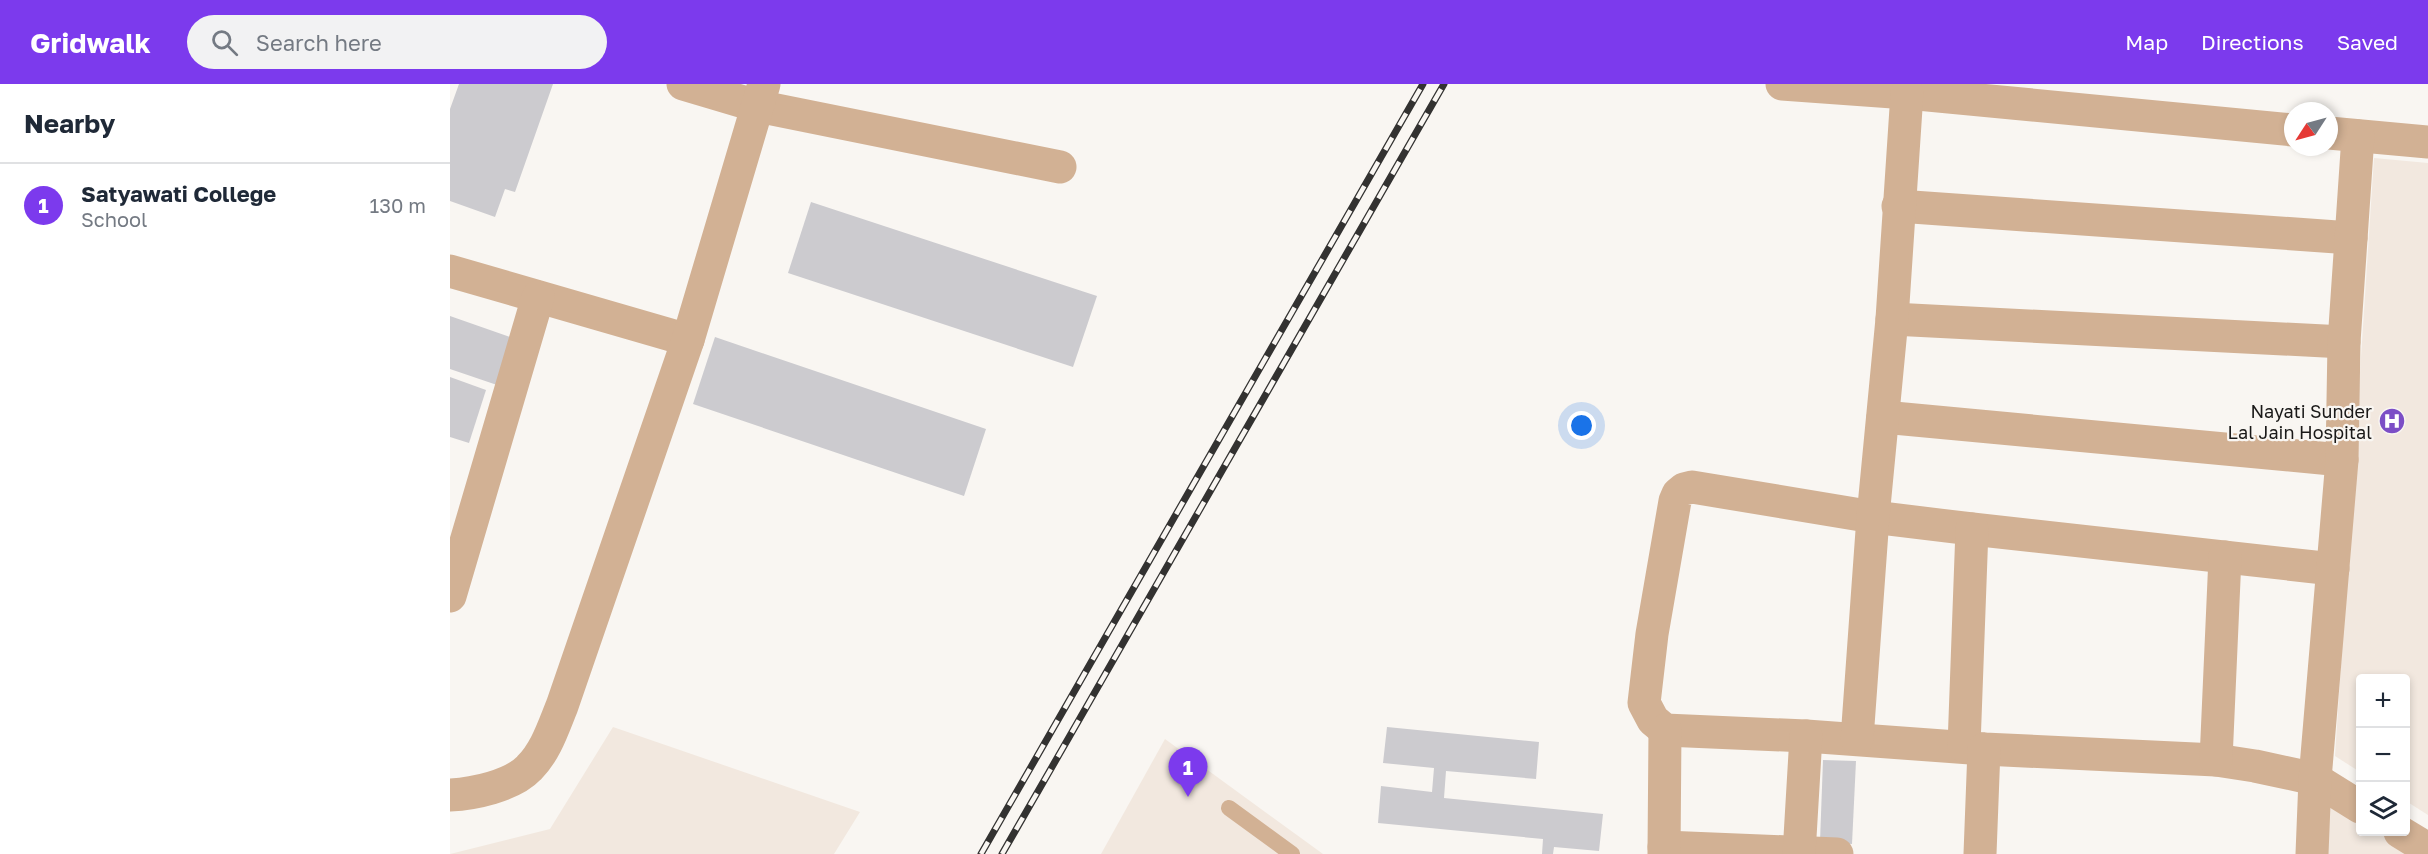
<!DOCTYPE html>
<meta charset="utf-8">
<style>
:root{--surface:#fff;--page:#f2f2f3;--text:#1f2937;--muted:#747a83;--line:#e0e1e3;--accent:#7c3aed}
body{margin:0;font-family:"Golos Text",sans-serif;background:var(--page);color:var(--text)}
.controls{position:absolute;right:18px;bottom:18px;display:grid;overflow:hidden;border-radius:6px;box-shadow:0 3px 9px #0003}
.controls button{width:54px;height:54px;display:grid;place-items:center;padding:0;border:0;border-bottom:2px solid var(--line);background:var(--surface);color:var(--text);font:30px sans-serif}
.compass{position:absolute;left:1834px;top:18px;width:54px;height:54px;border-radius:50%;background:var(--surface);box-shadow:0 3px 9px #0003;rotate:234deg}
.you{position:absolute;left:1132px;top:342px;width:21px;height:21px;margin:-15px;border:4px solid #fff;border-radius:50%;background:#1a73e8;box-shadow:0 0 0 9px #1a73e833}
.badge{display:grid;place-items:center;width:39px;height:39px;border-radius:50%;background:var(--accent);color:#fff;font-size:20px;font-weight:700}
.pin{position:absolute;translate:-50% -50px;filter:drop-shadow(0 2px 3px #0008)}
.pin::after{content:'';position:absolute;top:32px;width:21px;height:18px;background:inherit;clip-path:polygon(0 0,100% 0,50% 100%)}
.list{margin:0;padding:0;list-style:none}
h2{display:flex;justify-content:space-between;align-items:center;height:78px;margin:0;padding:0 24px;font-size:26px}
h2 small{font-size:20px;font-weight:400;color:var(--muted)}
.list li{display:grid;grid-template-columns:39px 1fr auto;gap:18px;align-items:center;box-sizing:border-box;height:84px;padding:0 24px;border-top:2px solid var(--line)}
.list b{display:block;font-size:22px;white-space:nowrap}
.list p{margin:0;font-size:20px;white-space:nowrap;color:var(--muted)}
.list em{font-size:20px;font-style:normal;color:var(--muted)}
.icon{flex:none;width:33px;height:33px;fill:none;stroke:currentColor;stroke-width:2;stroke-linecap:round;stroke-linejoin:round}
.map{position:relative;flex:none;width:1978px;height:770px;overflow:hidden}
header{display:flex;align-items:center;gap:36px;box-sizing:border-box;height:84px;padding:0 30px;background:var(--accent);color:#fff}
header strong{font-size:28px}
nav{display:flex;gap:33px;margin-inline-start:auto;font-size:21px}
.search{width:420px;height:54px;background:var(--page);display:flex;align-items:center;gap:15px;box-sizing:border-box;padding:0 21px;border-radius:33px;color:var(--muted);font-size:22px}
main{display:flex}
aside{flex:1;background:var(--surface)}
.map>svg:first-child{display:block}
</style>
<header>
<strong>Gridwalk</strong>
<div class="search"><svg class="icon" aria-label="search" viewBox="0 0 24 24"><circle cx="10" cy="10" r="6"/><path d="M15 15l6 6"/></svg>Search here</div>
<nav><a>Map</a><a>Directions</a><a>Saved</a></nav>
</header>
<main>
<aside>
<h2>Nearby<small></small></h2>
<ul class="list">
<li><span class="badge">1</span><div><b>Satyawati College</b><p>School</p></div><em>130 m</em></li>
</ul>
</aside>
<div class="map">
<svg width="1978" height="770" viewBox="0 0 1978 770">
<rect width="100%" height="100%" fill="#f9f6f2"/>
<g fill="#f2e8df">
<polygon points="1924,74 1978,79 1978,731 1956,717 1956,594 1910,594 1910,688 1885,672"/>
<polygon points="163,643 410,728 384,770 0,770 100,745"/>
<polygon points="715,655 873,770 651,770"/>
<polygon points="1877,713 1910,735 1910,748 1929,748 1963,770 1874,770"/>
</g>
<g fill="#cccbcf">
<polygon points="9,0 103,0 65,108 55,105 45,133 0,117 0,25"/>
<polygon points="361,118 647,212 623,283 338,189"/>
<polygon points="0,232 63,254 47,301 0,285"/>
<polygon points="265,253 536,345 514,412 243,320"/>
<polygon points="0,293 36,306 19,359 0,353"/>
<polygon points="937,643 1089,658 1086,695 996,687 994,714 1153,730 1149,767 1104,763 1103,770 1092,770 1093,755 928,739 931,702 982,708 984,684 933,679"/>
<polygon points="1373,676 1406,677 1402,760 1370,758"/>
</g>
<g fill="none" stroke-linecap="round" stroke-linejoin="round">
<polyline stroke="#d2b194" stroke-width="16" points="779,724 842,770"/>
<g stroke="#d2b194" stroke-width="33">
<polyline points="233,0 307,22 610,83"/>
<polyline points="1332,0 1457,9 1843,46"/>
<polyline points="1879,49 1978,58"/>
<polyline points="1448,122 1901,154"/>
<polyline points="0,187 238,256"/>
<polyline points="1442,235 1894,258"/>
<polyline points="1433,333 1892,376"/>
<polyline points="1883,485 1522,445 1423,433 1242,403 1234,405 1228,410 1225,417 1202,550 1194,619 1203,636 1215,646 1356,652 1534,665 1766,676 1805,682 1865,695 1910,723"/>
<polyline points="0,512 88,213"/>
<polyline points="1407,655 1423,433 1442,235 1457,9"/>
<polyline points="1514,662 1522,445"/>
<polyline points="1766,676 1775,473"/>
<path d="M 0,711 C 23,710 62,702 79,684 C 96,667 103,644 112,622 L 238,256 L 314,0"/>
<polyline points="1950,748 1978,765"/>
<polyline points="1214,763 1387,770"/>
<polyline points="1214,770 1215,646"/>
<polyline points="1349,770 1356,652"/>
<polyline points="1530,770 1534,665"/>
<polyline points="1862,770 1865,695 1892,376 1894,258 1908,52"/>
</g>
<defs>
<g id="rail">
<polyline points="531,770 973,0"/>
<polyline points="552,770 994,0"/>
</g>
</defs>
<use href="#rail" stroke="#333231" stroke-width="7"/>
<use href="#rail" stroke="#f9f6f2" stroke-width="4.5" stroke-dasharray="14" stroke-linecap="butt"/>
</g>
<defs>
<symbol id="hospital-disc" viewBox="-11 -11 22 22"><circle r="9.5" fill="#7c4ec6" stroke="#f9f6f2"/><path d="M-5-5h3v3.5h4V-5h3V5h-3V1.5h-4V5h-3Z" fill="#fff"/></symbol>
</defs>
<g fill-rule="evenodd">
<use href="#hospital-disc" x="1927" y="322" width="30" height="30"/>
</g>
<g text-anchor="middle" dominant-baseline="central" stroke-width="4.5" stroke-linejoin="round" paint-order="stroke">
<g font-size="18" fill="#1a1918" stroke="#f9f6f2" text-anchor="end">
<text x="1922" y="327">Nayati Sunder<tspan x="1922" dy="21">Lal Jain Hospital</tspan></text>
</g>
</g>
</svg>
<div class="controls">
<button>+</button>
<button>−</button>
<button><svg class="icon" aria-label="layers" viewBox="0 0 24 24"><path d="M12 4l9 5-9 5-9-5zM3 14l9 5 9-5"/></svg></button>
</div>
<svg class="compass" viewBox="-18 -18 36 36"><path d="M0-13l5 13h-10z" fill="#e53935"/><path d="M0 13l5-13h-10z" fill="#747a83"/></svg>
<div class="you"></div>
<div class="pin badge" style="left:738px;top:713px">1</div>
</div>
</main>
